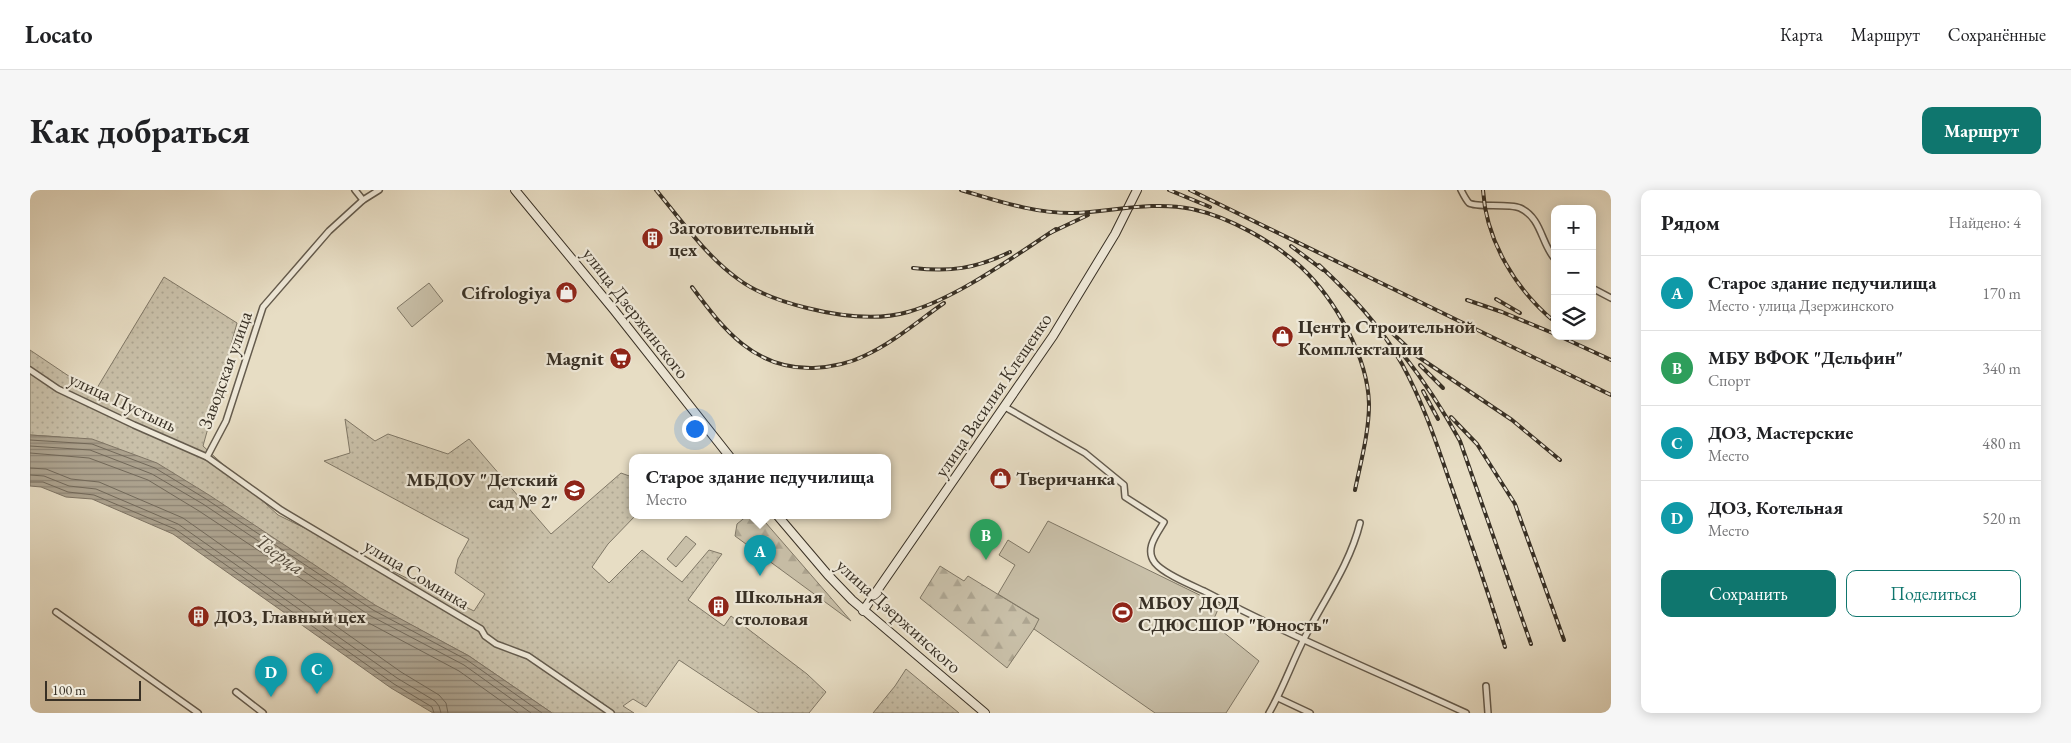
<!DOCTYPE html>
<html lang="ru">
<meta charset="utf-8">
<style>
:root{--surface:#fff;--page:#f6f6f6;--text:#202124;--muted:#757577;--line:#e0e0e0;--accent:#0f766e}
body{margin:0;font-family:"EB Garamond",serif;background:var(--page);color:var(--text)}
.controls{position:absolute;right:15px;top:15px;display:grid;overflow:hidden;border-radius:10px;box-shadow:0 2px 12px #0003}
.controls button{width:45px;height:45px;display:grid;place-items:center;padding:0;border:0;border-bottom:1px solid var(--line);background:var(--surface);color:var(--text);font:25px sans-serif}
.scale{position:absolute;left:15px;bottom:12px;width:96px;box-sizing:border-box;padding-left:5px;border:2px solid #383025;border-top:0;font-size:14px;line-height:18px;white-space:nowrap;color:#383025;-webkit-text-stroke:4px #efe9d9;paint-order:stroke}
.you{position:absolute;left:664px;top:238px;width:18px;height:18px;margin:-12px;border:4px solid #fff;border-radius:50%;background:#1a73e8;box-shadow:0 0 0 8px #1a73e833}
.badge{display:grid;place-items:center;width:32px;height:32px;border-radius:50%;background:var(--accent);color:#fff;font-size:16px;font-weight:700}
.pin{position:absolute;translate:-50% -41px;filter:drop-shadow(0 1px 2px #0008)}
.pin::after{content:'';position:absolute;top:26px;width:18px;height:15px;background:inherit;clip-path:polygon(0 0,100% 0,50% 100%)}
.popup{position:absolute;left:599px;top:264px;width:262px;height:65px;box-sizing:border-box;display:grid;place-content:center;border-radius:10px;background:var(--surface);filter:drop-shadow(0 1px 4px #0005);font-size:16px;white-space:nowrap;color:var(--muted)}
.popup b{font-size:19px;color:var(--text)}
.popup::after{content:'';position:absolute;left:50%;top:100%;margin-left:-10px;border:10px solid transparent;border-top-color:var(--surface)}
.list{margin:0;padding:0;list-style:none}
h2{display:flex;justify-content:space-between;align-items:center;height:65px;margin:0;padding:0 20px;font-size:21px}
h2 small{font-size:16px;font-weight:400;color:var(--muted)}
.list li{display:grid;grid-template-columns:32px 1fr auto;gap:15px;align-items:center;box-sizing:border-box;height:75px;padding:0 20px;border-top:1px solid var(--line)}
.list b{display:block;font-size:19px;white-space:nowrap}
.list p{margin:0;font-size:16px;white-space:nowrap;color:var(--muted)}
.list em{font-size:16px;font-style:normal;color:var(--muted)}
.actions{display:flex;gap:10px;padding:15px 20px}
.actions a{flex:1;padding:11px 0;border:1px solid var(--accent);border-radius:10px;text-align:center;font-size:18px;color:var(--accent)}
.actions .main{background:var(--accent);color:#fff}
.icon{flex:none;width:28px;height:28px;fill:none;stroke:currentColor;stroke-width:2;stroke-linecap:round;stroke-linejoin:round}
.map{position:relative;flex:none;width:1581px;height:523px;overflow:hidden;border-radius:10px}
header{display:flex;align-items:center;gap:30px;box-sizing:border-box;height:70px;padding:0 25px;background:var(--surface);border-bottom:1px solid var(--line)}
header strong{font-size:24px}
nav{display:flex;gap:28px;margin-inline-start:auto;font-size:18px}
.intro{display:flex;align-items:center;justify-content:space-between;box-sizing:border-box;height:120px;padding:0 30px}
h1{margin:0;font-size:35px}
.button{padding:12px 22px;border-radius:10px;background:var(--accent);color:#fff;font-size:18px;font-weight:700}
main{display:flex;gap:30px;padding:0 30px}
aside{flex:1;background:var(--surface);border-radius:10px;box-shadow:0 2px 12px #0003}
.map>svg:first-child{display:block}
</style>
<header>
<strong>Locato</strong>
<nav><a>Карта</a><a>Маршрут</a><a>Сохранённые</a></nav>
</header>
<div class="intro"><h1>Как добраться</h1><a class="button">Маршрут</a></div>
<main>
<div class="map">
<svg width="1581" height="523" viewBox="0 0 1581 523">
<defs>
<pattern id="grass-dots" width="8" height="8" patternUnits="userSpaceOnUse" patternTransform="scale(1.25)"><rect width="8" height="8" fill="#c9c0a9"/><path d="M2 2h.1M6 6h.1" fill="none" stroke="#ada591" stroke-width="1.8" stroke-linecap="round"/></pattern>
<pattern id="forest-firs" width="22" height="20" patternUnits="userSpaceOnUse" patternTransform="scale(1.25)"><rect width="22" height="20" fill="#c9c0a9"/><path d="M5 1l3.5 6h-7zM16 11l3.5 6h-7z" fill="#ada591"/></pattern>
<pattern id="water-rules" width="6" height="5" patternUnits="userSpaceOnUse" patternTransform="scale(1.25)"><rect width="6" height="5" fill="#aca28e"/><path d="M0 2.5h6" fill="none" stroke="#8d8474"/></pattern>
</defs>
<rect width="100%" height="100%" fill="#e7ddc4"/>
<filter id="stains"><feTurbulence type="fractalNoise" baseFrequency=".004" numOctaves="4"/><feColorMatrix values="0 0 0 0 .2 0 0 0 0 .09 0 0 0 0 .02 0 0 0 .5 -.17"/></filter>
<radialGradient id="worn" r=".72"><stop offset=".6" stop-color="#630" stop-opacity="0"/><stop offset="1" stop-color="#630" stop-opacity=".3"/></radialGradient>
<g fill="url(#grass-dots)" stroke="#807867">
<polygon points="134,87 207,133 173,256 248,325 444,421 455,404 425,383 428,369 439,349 294,271 320,263 315,229 345,251 358,244 418,264 439,249 521,344 591,283 602,287 602,325 606,325 578,354 562,377 579,393 612,360 652,392 679,360 692,364 658,410 694,436 701,426 777,484 796,502 779,523 729,523 649,470 616,517 603,509 593,516 604,523 522,523 439,466 30,247 0,245 0,160 64,203"/>
<polygon points="876,479 929,523 843,523 865,496"/>
</g>
<g fill="url(#forest-firs)" stroke="#807867">
<polygon points="718,325 729,325 821,431 705,346 707,334"/>
<polygon points="910,376 934,391 938,386 1010,430 977,478 890,408"/>
</g>
<g fill="#c9c0a9" stroke="#807867">
<polygon points="399,93 413,111 382,137 367,118"/>
<polygon points="1018,331 1190,415 1182,433 1229,471 1196,523 1125,523 1004,439 1009,429 968,404 985,375 969,365 978,350 999,363"/>
<polygon points="656,346 666,354 646,377 637,369"/>
</g>
<polygon fill="url(#water-rules)" stroke="#7e7464" points="0,245 62,249 127,273 179,305 345,415 439,466 522,523 403,523 361,498 143,344 62,309 36,307 11,297 0,296"/>
<g fill="none" stroke-linecap="round" stroke-linejoin="round">
<g stroke="#72695a" stroke-width="1">
<polyline points="0,250 62,254 125,278 176,309 343,420 437,470 512,523"/>
<polyline points="0,256 60,260 122,284 173,314 339,425 434,475 501,523"/>
<polyline points="0,263 59,268 118,290 169,321 335,431 429,481 488,523"/>
<polyline points="0,278 16,279 41,289 69,292 153,328 371,482 409,505 416,513 418,523"/>
<polyline points="0,285 14,286 39,296 66,299 148,334 367,488 405,511 409,516 411,523"/>
<polyline points="0,292 13,292 38,302 64,305 145,339 364,494 402,517 404,523"/>
</g>
<defs>
<g id="street">
<polyline points="325,0 333,10"/>
<path d="M 1431,0 C 1433,4 1436,10 1439,13 C 1447,18 1478,13 1490,18 C 1512,28 1511,54 1525,69"/>
<polyline points="1562,98 1581,108"/>
<polyline points="0,180 28,199 104,235 177,267 251,320 451,439 455,446 466,454 498,466 581,523"/>
<path d="M 975,217 L 1055,263 L 1094,295 L 1095,307 L 1134,332 C 1127,344 1114,359 1125,373 C 1134,384 1161,395 1174,401 C 1260,446 1349,483 1436,523"/>
<polyline points="177,267 196,231 233,117 299,41 333,10 349,0"/>
<polyline points="26,422 168,523"/>
<polyline points="1456,496 1458,523"/>
<polyline points="206,502 233,523"/>
<polyline points="1248,508 1280,523"/>
<path d="M 1239,523 C 1253,499 1262,472 1275,447 C 1294,410 1320,374 1330,333"/>
</g>
<g id="secondary">
<polyline points="485,0 584,120 700,267"/>
<polyline points="747,325 798,385 822,410 955,523"/>
<polyline points="833,421 1023,146 1085,44 1107,0"/>
</g>
</defs>
<use href="#street" stroke="#645b4d" stroke-width="8"/>
<use href="#secondary" stroke="#383025" stroke-width="10"/>
<use href="#street" stroke="#efe9d9" stroke-width="5"/>
<use href="#secondary" stroke="#efe9d9" stroke-width="8"/>
<defs>
<g id="rail">
<path d="M 626,0 C 651,30 676,66 708,89 C 728,104 753,112 777,118 C 809,126 847,131 878,122 C 927,108 983,67 1026,39"/>
<path d="M 931,0 C 968,11 1006,24 1045,23 C 1084,21 1123,11 1162,19 C 1199,27 1244,52 1271,77 C 1305,109 1338,167 1339,214 C 1339,242 1331,271 1325,300"/>
<polyline points="1139,0 1180,17"/>
<polyline points="1160,0 1581,205"/>
<path d="M 1453,0 C 1456,51 1486,100 1525,132"/>
<polyline points="1020,43 1058,25"/>
<polyline points="1261,56 1293,80"/>
<path d="M 1289,75 C 1320,104 1351,136 1372,174 C 1394,214 1408,258 1423,301 C 1441,353 1459,404 1475,457"/>
<path d="M 883,78 C 920,82 945,79 980,62"/>
<path d="M 662,97 C 694,140 724,179 783,178 C 801,177 818,174 834,166 C 863,153 888,131 914,113"/>
<polyline points="1466,109 1490,123"/>
<polyline points="1437,110 1472,122 1525,144"/>
<polyline points="1361,142 1387,166 1482,230 1530,270"/>
<polyline points="1529,146 1581,170"/>
<path d="M 1372,163 C 1394,191 1413,220 1430,251 L 1501,454"/>
<polyline points="1390,175 1413,198"/>
<polyline points="1393,201 1408,229"/>
<polyline points="1421,227 1447,254 1485,314 1534,450"/>
</g>
</defs>
<use href="#rail" stroke="#383025" stroke-width="4"/>
<use href="#rail" stroke="#efe9d9" stroke-width="2" stroke-dasharray="5.5" stroke-linecap="butt"/>
</g>
<defs>
<symbol id="building-disc" viewBox="-11 -11 22 22"><circle r="9.5" fill="#8f2418" stroke="#efe9d9"/><path d="M-4-6H4V6H1V3H-1V6H-4ZM-2.5-4.3h1.7v1.8h-1.7ZM.8-4.3h1.7v1.8H.8ZM-2.5-1h1.7V.8h-1.7ZM.8-1h1.7V.8H.8Z" fill="#fff"/></symbol>
<symbol id="shop-disc" viewBox="-11 -11 22 22"><circle r="9.5" fill="#8f2418" stroke="#efe9d9"/><path d="M-5-2.5h2.3a2.7 3.5 0 0 1 5.4 0H5L5.5 6h-11ZM-1.5-2.5h3a1.5 2.3 0 0 0-3 0Z" fill="#fff"/></symbol>
<symbol id="supermarket-disc" viewBox="-11 -11 22 22"><circle r="9.5" fill="#8f2418" stroke="#efe9d9"/><path d="M-6-5.5h2.5l.6 2H6L4.5 2H-2.5L-4.4-4H-6ZM-1.5 3.2a1.3 1.3 0 1 0 .1 0ZM3 3.2a1.3 1.3 0 1 0 .1 0Z" fill="#fff"/></symbol>
<symbol id="school-disc" viewBox="-11 -11 22 22"><circle r="9.5" fill="#8f2418" stroke="#efe9d9"/><path d="M0-5L7-2L0 1L-7-2ZM-4 1L0 2.5L4 1V4Q0 6-4 4Z" fill="#fff"/></symbol>
<symbol id="stadium-disc" viewBox="-11 -11 22 22"><circle r="9.5" fill="#8f2418" stroke="#efe9d9"/><path d="M0-5a6.5 5 0 1 0 0 10a6.5 5 0 1 0 0-10ZM-3.5-1.8h7v3.6h-7Z" fill="#fff"/></symbol>
</defs>
<g fill-rule="evenodd">
<use href="#building-disc" x="610" y="36" width="25" height="25"/>
<use href="#shop-disc" x="524" y="90" width="25" height="25"/>
<use href="#shop-disc" x="1240" y="134" width="25" height="25"/>
<use href="#supermarket-disc" x="578" y="156" width="25" height="25"/>
<use href="#shop-disc" x="958" y="276" width="25" height="25"/>
<use href="#school-disc" x="532" y="288" width="25" height="25"/>
<use href="#building-disc" x="676" y="404" width="25" height="25"/>
<use href="#stadium-disc" x="1080" y="410" width="25" height="25"/>
<use href="#building-disc" x="156" y="414" width="25" height="25"/>
</g>
<g text-anchor="middle" dominant-baseline="central" stroke-width="4.5" stroke-linejoin="round" paint-order="stroke">
<g font-size="19" font-weight="bold" fill="#383025" stroke="#efe9d9" text-anchor="start">
<text x="639" y="37">Заготовительный<tspan x="639" dy="22">цех</tspan></text>
<text x="521" y="102" text-anchor="end">Cifrologiya</text>
<text x="1268" y="136">Центр Строительной<tspan x="1268" dy="22">Комплектации</tspan></text>
<text x="574" y="168" text-anchor="end">Magnit</text>
<text x="986" y="288">Тверичанка</text>
<text x="528" y="289" text-anchor="end">МБДОУ "Детский<tspan x="528" dy="22">сад № 2"</tspan></text>
<text x="705" y="406">Школьная<tspan x="705" dy="22">столовая</tspan></text>
<text x="1108" y="412">МБОУ ДОД<tspan x="1108" dy="22">СДЮСШОР "Юность"</tspan></text>
<text x="184" y="426">ДОЗ, Главный цех</text>
</g>
<g font-size="19" fill="#383025" stroke="#efe9d9">
<text transform="translate(606 123) rotate(52)">улица Дзержинского</text>
<text transform="translate(195 180) rotate(-70)">Заводская улица</text>
<text transform="translate(963 205) rotate(-56)">улица Василия Клещенко</text>
<text transform="translate(93 212) rotate(25)">улица Пустынь</text>
<text transform="translate(387 384) rotate(31)">улица Соминка</text>
<text transform="translate(869 426) rotate(42)">улица Дзержинского</text>
</g>
<g font-size="20" font-style="italic" fill="#554c3f" stroke="#efe9d9">
<text transform="translate(250 364) rotate(36)">Тверца</text>
</g>
</g>
<rect width="100%" height="100%" filter="url(#stains)"/>
<rect width="100%" height="100%" fill="url(#worn)"/>
</svg>
<div class="controls">
<button>+</button>
<button>−</button>
<button><svg class="icon" aria-label="layers" viewBox="0 0 24 24"><path d="M12 4l9 5-9 5-9-5zM3 14l9 5 9-5"/></svg></button>
</div>
<div class="scale">100 m</div>
<div class="you"></div>
<div class="pin badge" style="left:730px;top:386px;background:#0f9aa8">A</div>
<div class="popup"><b>Старое здание педучилища</b>Место</div>
<div class="pin badge" style="left:956px;top:370px;background:#2e9e5b">B</div>
<div class="pin badge" style="left:287px;top:504px;background:#0f9aa8">C</div>
<div class="pin badge" style="left:241px;top:507px;background:#0f9aa8">D</div>
</div>
<aside>
<h2>Рядом<small>Найдено: 4</small></h2>
<ul class="list">
<li><span class="badge" style="background:#0f9aa8">A</span><div><b>Старое здание педучилища</b><p>Место · улица Дзержинского</p></div><em>170 m</em></li>
<li><span class="badge" style="background:#2e9e5b">B</span><div><b>МБУ ВФОК &quot;Дельфин&quot;</b><p>Спорт</p></div><em>340 m</em></li>
<li><span class="badge" style="background:#0f9aa8">C</span><div><b>ДОЗ, Мастерские</b><p>Место</p></div><em>480 m</em></li>
<li><span class="badge" style="background:#0f9aa8">D</span><div><b>ДОЗ, Котельная</b><p>Место</p></div><em>520 m</em></li>
</ul>
<div class="actions"><a class="main">Сохранить</a><a>Поделиться</a></div>
</aside>
</main>
